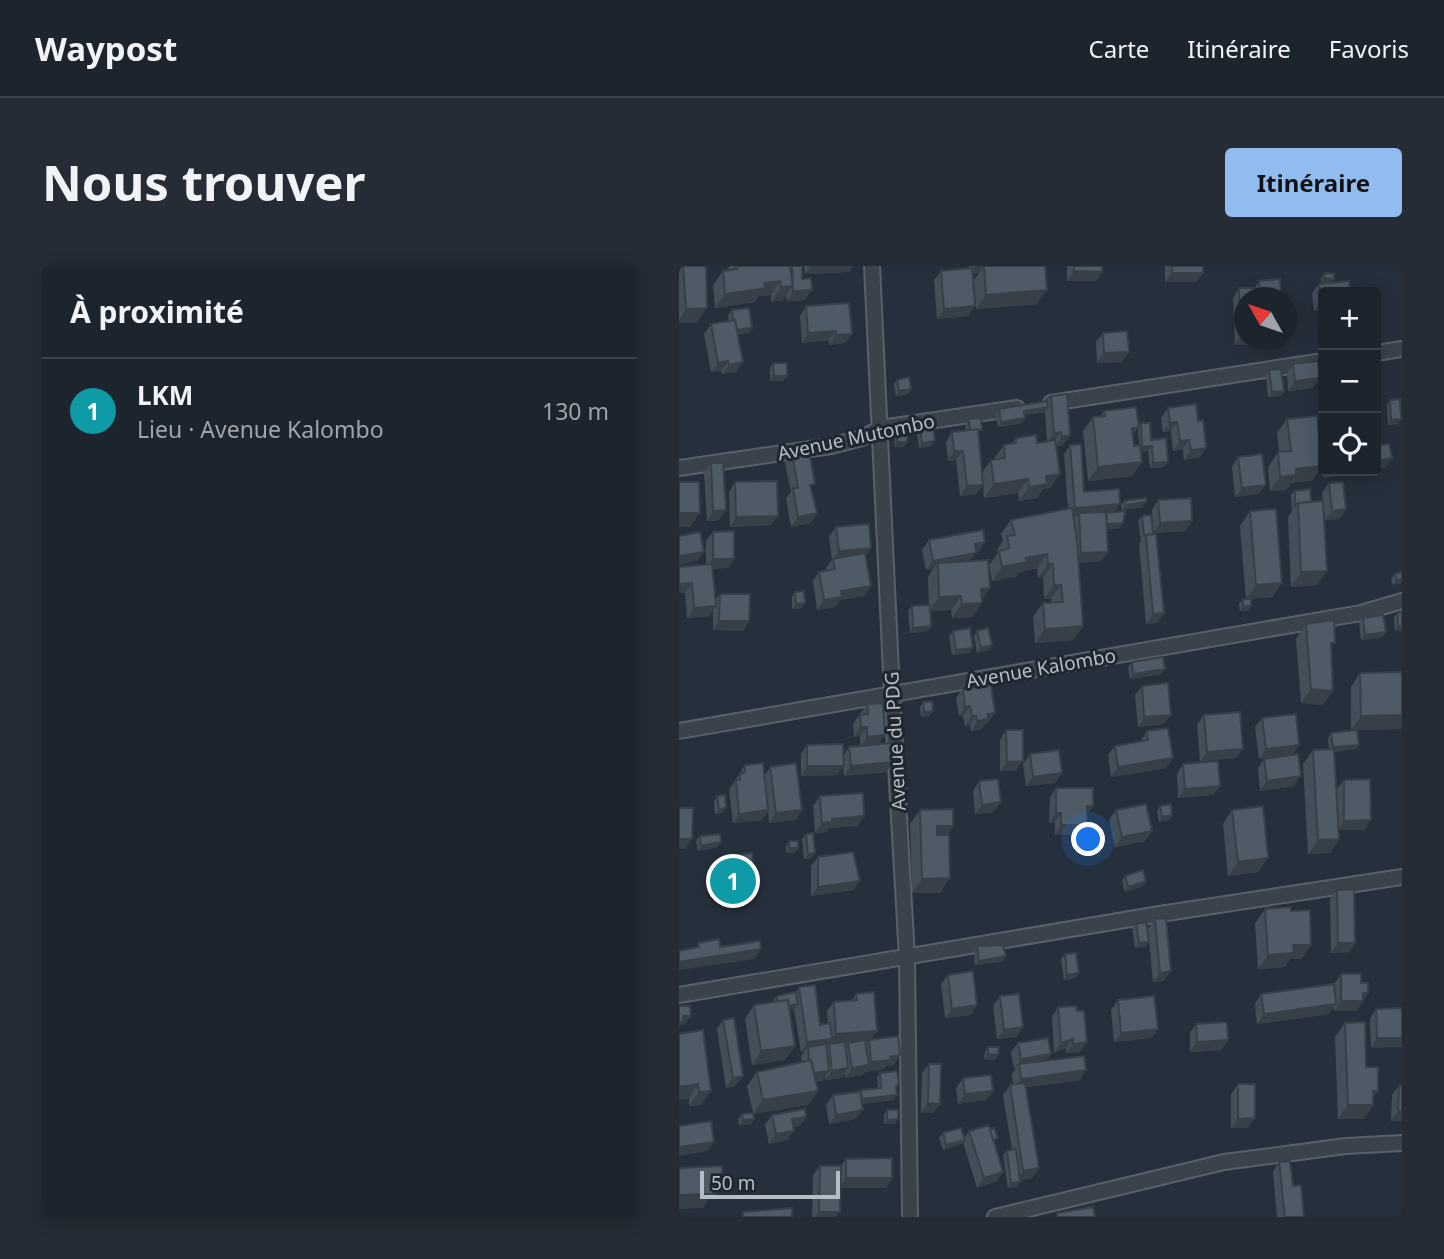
<!DOCTYPE html>
<html lang="fr">
<meta charset="utf-8">
<style>
:root{--surface:#1c242d;--page:#252c35;--text:#f1f3f6;--muted:#a0a4aa;--line:#3a4149;--accent:#92bbf0}
body{margin:0;font-family:"Noto Sans",sans-serif;background:var(--page);color:var(--text)}
.controls{position:absolute;right:21px;top:21px;display:grid;overflow:hidden;border-radius:7px;box-shadow:0 4px 18px #0003}
.controls button{width:63px;height:63px;display:grid;place-items:center;padding:0;border:0;border-bottom:2px solid var(--line);background:var(--surface);color:var(--text);font:35px sans-serif}
.compass{position:absolute;left:555px;top:21px;width:63px;height:63px;border-radius:50%;background:var(--surface);box-shadow:0 4px 18px #0003;rotate:310deg}
.scale{position:absolute;left:21px;bottom:18px;width:140px;box-sizing:border-box;padding-left:7px;border:4px solid #b5bdc7;border-top:0;font-size:19px;line-height:24px;white-space:nowrap;color:#b5bdc7;-webkit-text-stroke:5px #1f2731;paint-order:stroke}
.you{position:absolute;left:410px;top:574px;width:24px;height:24px;margin:-18px;border:5px solid #fff;border-radius:50%;background:#1a73e8;box-shadow:0 0 0 10px #1a73e833}
.badge{display:grid;place-items:center;width:46px;height:46px;border-radius:50%;background:var(--accent);color:#fff;font-size:23px;font-weight:700}
.pin{position:absolute;translate:-50% -50%;border:4px solid #fff;box-shadow:0 2px 7px #0006}
.list{margin:0;padding:0;list-style:none}
h2{display:flex;justify-content:space-between;align-items:center;height:91px;margin:0;padding:0 28px;font-size:30px}
h2 small{font-size:23px;font-weight:400;color:var(--muted)}
.list li{display:grid;grid-template-columns:46px 1fr auto;gap:21px;align-items:center;box-sizing:border-box;height:105px;padding:0 28px;border-top:2px solid var(--line)}
.list b{display:block;font-size:26px;white-space:nowrap}
.list p{margin:0;font-size:23px;white-space:nowrap;color:var(--muted)}
.list em{font-size:23px;font-style:normal;color:var(--muted)}
.icon{flex:none;width:38px;height:38px;fill:none;stroke:currentColor;stroke-width:2;stroke-linecap:round;stroke-linejoin:round}
.map{position:relative;flex:none;width:723px;height:951px;overflow:hidden;border-radius:7px}
header{display:flex;align-items:center;gap:42px;box-sizing:border-box;height:98px;padding:0 35px;background:var(--surface);border-bottom:2px solid var(--line)}
header strong{font-size:33px}
nav{display:flex;gap:38px;margin-inline-start:auto;font-size:24px}
.intro{display:flex;align-items:center;justify-content:space-between;box-sizing:border-box;height:168px;padding:0 42px}
h1{margin:0;font-size:49px}
.button{padding:18px 32px;border-radius:7px;background:var(--accent);color:#111;font-size:24px;font-weight:700}
main{display:flex;gap:42px;padding:0 42px}
aside{flex:1;background:var(--surface);border-radius:7px;box-shadow:0 4px 18px #0003}
.map>svg:first-child{display:block}
</style>
<header>
<strong>Waypost</strong>
<nav><a>Carte</a><a>Itinéraire</a><a>Favoris</a></nav>
</header>
<div class="intro"><h1>Nous trouver</h1><a class="button">Itinéraire</a></div>
<main>
<aside>
<h2>À proximité<small></small></h2>
<ul class="list">
<li><span class="badge" style="background:#0f9aa8">1</span><div><b>LKM</b><p>Lieu · Avenue Kalombo</p></div><em>130 m</em></li>
</ul>
</aside>
<div class="map">
<svg width="723" height="951" viewBox="0 0 723 951">
<rect width="100%" height="100%" fill="#26303c"/>
<g fill="none" stroke-linecap="round" stroke-linejoin="round">
<defs>
<g id="street">
<polyline points="193,0 213,428 228,692 231,951"/>
<polyline points="697,87 723,83"/>
<polyline points="372,137 644,95"/>
<polyline points="0,202 152,180 183,172 202,162 338,142"/>
<polyline points="0,465 682,347 723,335"/>
<polyline points="0,729 481,648 723,611"/>
<polyline points="316,951 545,896 667,880 723,877"/>
</g>
</defs>
<use href="#street" stroke="#58606a" stroke-width="18"/>
<use href="#street" stroke="#3a424c" stroke-width="14"/>
</g>
<g fill="#434e59">
<polygon points="0,0 27,0 18,57 0,57"/>
<polygon points="51,0 123,0 126,34 108,35 107,29 104,34 92,36 92,29 80,30 76,36 36,42 34,19 44,5 48,4"/>
<polygon points="125,0 174,0 170,6 126,8"/>
<polygon points="290,0 366,0 358,38 297,43 295,14 300,7 293,7 289,50 258,53 255,14 262,5 290,2"/>
<polygon points="388,0 423,0 423,6 416,15 388,15"/>
<polygon points="486,0 524,0 517,16 486,16"/>
<polygon points="646,7 655,13 644,26 644,64 643,64 641,44 635,45 633,27 640,18 645,17 642,17 642,12"/>
<polygon points="580,15 602,26 578,78 556,79 554,32 560,22 577,29 577,20"/>
<polygon points="127,40 173,68 166,77 150,79 150,74 123,77 121,50"/>
<polygon points="53,44 73,62 69,67 59,68 57,106 43,108 42,105 32,106 25,68 32,58 50,55 49,49"/>
<polygon points="424,67 443,96 418,97 417,76"/>
<polygon points="94,97 104,115 91,115 91,102"/>
<polygon points="614,98 641,112 634,122 609,125 608,108"/>
<polygon points="590,104 605,125 602,130 589,131 587,109"/>
<polygon points="218,114 232,123 229,128 217,130 215,118"/>
<polygon points="388,128 384,179 377,180 371,222 364,223 358,232 340,235 339,227 305,232 304,219 297,228 281,230 277,194 269,195 267,176 273,166 287,165 286,158 290,153 299,168 303,207 312,194 315,193 325,179 332,178 337,172 358,177 368,175 366,146 346,149 343,157 319,161 317,148 320,143 368,135 372,130"/>
<polygon points="711,134 719,158 709,159 708,139"/>
<polygon points="489,142 519,155 527,182 521,191 505,194 504,183 494,185 492,165 484,166 482,152"/>
<polygon points="425,145 454,169 455,180 460,179 459,162 462,157 485,201 471,202 469,185 462,186 463,196 453,210 409,215 404,165 414,151 421,150"/>
<polygon points="608,153 643,198 644,196 644,205 690,205 645,212 643,199 643,200 633,214 612,217 607,224 591,225 589,201 599,186 600,186 598,167"/>
<polygon points="241,163 256,175 252,180 240,182 238,168"/>
<polygon points="219,165 228,176 225,181 215,181 216,169"/>
<polygon points="391,179 405,226 441,238 435,246 441,262 428,263 429,286 422,295 399,297 404,360 394,374 356,377 354,351 364,337 373,336 372,333 365,333 364,312 359,312 358,302 341,306 338,310 313,315 310,299 319,287 318,284 324,275 322,268 332,254 389,243 385,188"/>
<polygon points="112,182 132,224 138,247 131,257 112,261 107,232 112,226 105,192"/>
<polygon points="559,191 580,228 556,231 553,201"/>
<polygon points="32,197 47,244 40,254 28,255 25,207"/>
<polygon points="56,216 92,259 51,261 50,226"/>
<polygon points="650,217 661,253 646,254 644,238 638,319 612,321 609,251 613,245 612,229 616,225 632,236 644,235 643,227"/>
<polygon points="479,234 513,255 506,265 474,267 473,244"/>
<polygon points="445,235 464,241 443,244 442,239"/>
<polygon points="571,245 603,317 593,331 567,333 561,260"/>
<polygon points="463,250 474,268 485,347 478,357 467,358 460,278 462,275 459,255"/>
<polygon points="157,261 192,282 187,289 192,320 185,330 161,334 156,341 138,344 134,315 140,306 147,305 147,302 153,294 150,271"/>
<polygon points="34,266 55,293 49,302 33,303 36,334 41,328 70,355 64,365 34,364 34,344 30,350 8,352 6,327 0,327 0,301 27,298 27,275"/>
<polygon points="250,274 300,286 297,286 291,295 311,322 303,333 303,337 293,351 273,352 272,344 251,345 252,360 249,365 231,367 229,345 233,340 250,339 249,311 254,303 247,304 243,284"/>
<polygon points="716,308 723,317 714,319 712,313"/>
<polygon points="116,326 126,337 122,342 113,343 113,331"/>
<polygon points="564,333 572,340 569,345 561,345 560,338"/>
<polygon points="719,346 723,365 716,365 715,351"/>
<polygon points="684,352 707,366 703,371 682,374 680,357"/>
<polygon points="627,358 653,382 644,439 622,437 617,373"/>
<polygon points="274,365 294,382 291,387 273,389 270,370"/>
<polygon points="298,365 313,379 310,384 298,387 295,370"/>
<polygon points="453,396 486,403 482,408 451,413 449,401"/>
<polygon points="681,407 722,463 678,464 680,479 676,483 655,486 658,523 665,514 685,564 660,564 660,573 651,587 629,588 624,498 634,484 650,483 649,472 652,467 672,464 672,421"/>
<polygon points="463,420 485,458 459,461 456,429"/>
<polygon points="284,423 309,457 307,457 302,463 292,465 291,459 286,460 284,450 280,450 277,432"/>
<polygon points="244,436 254,445 250,450 242,451 241,441"/>
<polygon points="188,438 199,478 214,496 207,506 165,510 164,500 158,509 122,510 122,488 128,479 165,489 170,481 181,480 181,470 175,471 174,458"/>
<polygon points="525,449 557,492 521,495 518,459"/>
<polygon points="583,452 620,479 613,489 580,493 576,461"/>
<polygon points="327,464 337,505 321,505 321,474"/>
<polygon points="468,465 487,502 432,511 429,489 436,480 461,476"/>
<polygon points="351,488 376,517 347,520 344,498"/>
<polygon points="585,493 615,520 581,525 579,502"/>
<polygon points="504,498 541,520 534,529 499,532 498,508"/>
<polygon points="66,499 86,509 91,501 117,554 90,557 89,545 83,554 54,557 50,524"/>
<polygon points="300,515 315,546 296,548 294,525"/>
<polygon points="377,522 414,540 408,548 401,569 376,569 376,557 370,557 371,531"/>
<polygon points="38,530 44,547 36,548 35,535"/>
<polygon points="141,530 179,560 150,562 147,566 136,567 134,540"/>
<polygon points="481,540 493,549 490,554 480,556 478,545"/>
<polygon points="241,544 274,560 268,569 261,627 233,627 231,558"/>
<polygon points="437,544 466,575 436,581 430,554"/>
<polygon points="553,544 579,606 549,610 544,558"/>
<polygon points="127,568 136,587 133,592 125,593 123,573"/>
<polygon points="21,570 39,581 19,585 17,575"/>
<polygon points="110,575 119,582 116,587 107,587 107,580"/>
<polygon points="46,591 76,619 69,629 42,633 39,601"/>
<polygon points="139,591 181,615 174,624 132,630 132,600"/>
<polygon points="446,610 467,615 464,620 446,626 443,614"/>
<polygon points="658,624 676,677 670,686 652,687 651,633"/>
<polygon points="586,643 612,645 632,679 622,693 611,693 605,701 579,703 576,657"/>
<polygon points="476,653 485,715 474,716 469,663"/>
<polygon points="457,658 467,681 456,682 453,662"/>
<polygon points="298,680 324,695 296,699 295,685"/>
<polygon points="386,688 400,707 396,712 385,714 382,693"/>
<polygon points="662,708 682,717 684,734 678,745 655,745 655,741 650,748 578,758 576,738 582,728 655,723 655,718"/>
<polygon points="269,709 292,749 266,752 262,718"/>
<polygon points="120,721 141,759 149,758 148,745 155,736 173,734 177,728 192,773 221,789 215,799 207,800 205,803 186,806 183,809 166,812 166,808 162,812 146,814 146,810 143,815 137,815 139,825 129,839 74,848 75,853 72,858 60,859 59,853 63,848 74,847 68,820 78,806 123,796 122,790 125,786 122,786 115,743 111,744 116,780 106,794 73,799 66,753 75,739 94,736 94,734 98,730 117,726"/>
<polygon points="321,730 337,771 318,773 314,740"/>
<polygon points="439,734 479,763 472,772 435,776 432,744"/>
<polygon points="379,741 401,786 387,787 387,782 375,787 373,751"/>
<polygon points="723,742 692,782 691,753 697,743"/>
<polygon points="44,754 57,820 47,822 38,763"/>
<polygon points="666,757 687,801 694,833 694,839 684,853 659,853 656,771"/>
<polygon points="517,758 549,774 542,784 511,786 511,767"/>
<polygon points="24,764 22,839 10,840 10,832 0,834 0,768"/>
<polygon points="339,777 372,788 367,795 401,814 347,821 360,902 353,912 341,914 341,916 338,921 329,922 324,889 328,885 333,884 324,829 331,819 334,819 333,808 337,802 335,803 332,786"/>
<polygon points="309,781 319,789 316,794 305,793 306,786"/>
<polygon points="250,798 261,838 254,847 242,847 243,807"/>
<polygon points="201,807 217,823 214,834 183,838 177,853 150,858 147,839 154,829 180,826 182,824 199,822 198,812"/>
<polygon points="284,812 307,834 279,838 277,822"/>
<polygon points="559,818 569,862 552,862 552,828"/>
<polygon points="720,820 723,820 723,855 712,855 713,829"/>
<polygon points="208,844 216,858 205,858 205,849"/>
<polygon points="93,849 127,851 120,860 114,861 115,865 108,874 90,878 86,859"/>
<polygon points="290,865 315,877 318,915 298,922 284,876 282,878 264,884 260,872 264,867 285,872"/>
<polygon points="167,893 213,912 207,922 161,922 157,951 133,951 134,909 141,900 162,900"/>
<polygon points="600,896 614,920 625,951 598,951 594,906"/>
</g>
<g fill="#374048">
<polygon points="132,0 174,0 170,6 126,8"/>
<polygon points="296,0 305,0 300,7 291,8"/>
<polygon points="395,5 423,6 416,15 388,15"/>
<polygon points="493,7 524,7 517,16 486,16"/>
<polygon points="645,12 655,13 651,18 642,17"/>
<polygon points="101,15 92,29 80,30 76,36 36,42 46,28 85,17"/>
<polygon points="114,20 104,34 92,36 102,21"/>
<polygon points="133,24 126,34 108,35 114,25"/>
<polygon points="368,24 358,38 297,43 307,29"/>
<polygon points="642,35 644,35 644,40 641,44 635,45"/>
<polygon points="296,40 289,50 258,53 265,43"/>
<polygon points="28,42 18,57 0,57 0,54 7,43"/>
<polygon points="73,62 69,67 52,69 56,64"/>
<polygon points="157,65 150,74 123,77 129,67"/>
<polygon points="173,68 166,77 150,79 157,69"/>
<polygon points="562,69 565,69 565,74 581,74 578,78 556,79"/>
<polygon points="450,86 443,96 418,97 425,87"/>
<polygon points="49,95 42,105 32,106 39,97"/>
<polygon points="64,96 57,106 43,108 50,99"/>
<polygon points="95,110 108,110 104,115 91,115"/>
<polygon points="641,112 634,122 609,125 616,115"/>
<polygon points="232,123 229,128 217,130 220,125"/>
<polygon points="605,125 602,130 589,131 593,126"/>
<polygon points="369,141 366,146 341,150 345,145"/>
<polygon points="346,152 343,157 319,161 322,156"/>
<polygon points="722,153 719,158 709,159 712,154"/>
<polygon points="498,156 492,165 484,166 491,157"/>
<polygon points="460,161 450,175 453,162"/>
<polygon points="382,166 376,175 368,176 375,167"/>
<polygon points="383,170 391,170 384,179 376,180"/>
<polygon points="510,174 504,183 494,185 501,175"/>
<polygon points="256,175 252,180 240,182 243,177"/>
<polygon points="218,176 228,176 225,181 215,181"/>
<polygon points="473,180 469,185 460,186 463,181"/>
<polygon points="527,182 521,191 505,194 512,184"/>
<polygon points="275,185 284,185 277,194 269,195"/>
<polygon points="713,192 706,202 697,204 697,195"/>
<polygon points="463,196 453,210 409,215 419,201"/>
<polygon points="489,196 485,201 471,202 474,197"/>
<polygon points="643,200 633,214 612,217 607,224 591,225 601,211 617,203"/>
<polygon points="650,205 690,205 645,212"/>
<polygon points="381,208 371,222 364,223 358,232 340,235 350,221 367,210"/>
<polygon points="349,213 339,227 305,232 315,218"/>
<polygon points="304,219 297,228 281,230 288,220"/>
<polygon points="587,219 580,228 556,231 563,222"/>
<polygon points="467,236 464,241 443,244 446,239"/>
<polygon points="441,238 434,248 400,247 398,251 389,251 396,242"/>
<polygon points="667,243 661,253 646,254 653,245"/>
<polygon points="47,244 40,254 28,255 34,245"/>
<polygon points="0,247 21,247 11,261 0,261"/>
<polygon points="138,247 131,257 112,261 119,251"/>
<polygon points="99,250 92,259 51,261 57,251"/>
<polygon points="513,255 506,265 474,267 481,257"/>
<polygon points="444,257 441,262 424,263 428,258"/>
<polygon points="306,276 300,286 289,288 296,278"/>
<polygon points="192,282 185,291 153,295 160,285"/>
<polygon points="25,286 18,295 0,299 0,290"/>
<polygon points="429,286 422,295 395,297 402,287"/>
<polygon points="297,287 290,296 259,297 254,303 247,304 254,295"/>
<polygon points="368,288 358,302 341,306 338,310 313,315 323,301 347,292"/>
<polygon points="34,293 55,293 49,302 27,303"/>
<polygon points="369,298 374,298 364,312 359,312"/>
<polygon points="648,305 638,319 612,321 622,306"/>
<polygon points="723,313 723,317 714,319 718,314"/>
<polygon points="13,317 6,327 0,327 0,318"/>
<polygon points="603,317 593,331 567,333 577,319"/>
<polygon points="375,319 382,319 372,333 365,333"/>
<polygon points="192,320 185,330 161,334 156,341 138,344 145,334 162,325"/>
<polygon points="311,322 301,336 302,323"/>
<polygon points="282,330 272,344 250,345 260,331"/>
<polygon points="126,337 122,342 113,343 117,338"/>
<polygon points="303,337 293,351 273,352 283,338"/>
<polygon points="37,340 30,350 8,352 15,342"/>
<polygon points="564,340 572,340 569,345 561,345"/>
<polygon points="485,347 478,357 467,358 474,348"/>
<polygon points="40,355 70,355 64,365 34,364"/>
<polygon points="252,360 249,365 231,367 234,362"/>
<polygon points="404,360 394,374 356,377 366,363"/>
<polygon points="719,360 723,360 723,365 716,365"/>
<polygon points="707,366 703,371 682,374 686,369"/>
<polygon points="313,379 310,384 298,387 302,382"/>
<polygon points="294,382 291,387 273,389 277,384"/>
<polygon points="486,403 482,408 451,413 454,408"/>
<polygon points="632,423 654,425 644,439 622,437"/>
<polygon points="291,440 284,450 280,450 286,441"/>
<polygon points="254,445 250,450 242,451 245,446"/>
<polygon points="316,447 309,457 307,457 302,463 292,465 298,455 309,448"/>
<polygon points="492,449 485,458 459,461 465,451"/>
<polygon points="723,449 723,461 722,463 672,464 682,450"/>
<polygon points="293,450 297,450 291,459 286,460"/>
<polygon points="182,461 188,461 181,470 175,471"/>
<polygon points="206,469 199,479 182,480 188,471"/>
<polygon points="620,479 613,489 580,493 587,483"/>
<polygon points="680,479 676,483 650,486 654,481"/>
<polygon points="564,483 557,492 521,495 528,486"/>
<polygon points="494,492 487,502 432,511 439,501"/>
<polygon points="344,495 337,505 321,505 328,496"/>
<polygon points="214,496 207,506 165,510 172,500"/>
<polygon points="128,500 165,500 158,509 122,510"/>
<polygon points="383,507 376,517 347,520 354,511"/>
<polygon points="622,510 615,520 581,525 588,515"/>
<polygon points="541,520 534,529 499,532 506,523"/>
<polygon points="322,536 315,546 296,548 303,539"/>
<polygon points="408,540 414,540 407,550"/>
<polygon points="47,542 44,547 36,548 40,543"/>
<polygon points="89,544 83,554 54,557 60,548"/>
<polygon points="123,544 117,554 90,557 97,547"/>
<polygon points="377,547 382,547 376,557 370,557"/>
<polygon points="493,549 490,554 480,556 483,551"/>
<polygon points="185,550 179,560 150,562 147,566 136,567 143,557 153,553"/>
<polygon points="692,554 685,564 659,564 665,555"/>
<polygon points="382,559 408,559 401,569 376,569"/>
<polygon points="258,560 274,560 264,574 248,574"/>
<polygon points="473,565 466,575 436,581 443,571"/>
<polygon points="0,573 13,573 6,583 0,583"/>
<polygon points="660,573 651,587 629,588 639,574"/>
<polygon points="42,576 39,581 19,585 22,580"/>
<polygon points="110,582 119,582 116,587 107,587"/>
<polygon points="136,587 133,592 125,593 129,588"/>
<polygon points="589,592 579,606 549,610 559,596"/>
<polygon points="271,612 261,627 233,627 243,613"/>
<polygon points="181,615 174,624 132,630 139,621"/>
<polygon points="467,615 464,620 446,626 449,621"/>
<polygon points="76,619 69,629 42,633 48,623"/>
<polygon points="470,676 467,681 456,682 460,677"/>
<polygon points="659,677 676,677 670,686 652,687"/>
<polygon points="614,679 632,679 622,693 611,693 605,701 579,703 589,689"/>
<polygon points="82,683 76,693 0,704 0,696"/>
<polygon points="327,690 324,695 296,699 300,695"/>
<polygon points="492,705 485,715 474,716 481,707"/>
<polygon points="400,707 396,712 385,714 388,709"/>
<polygon points="684,727 689,727 678,745 655,745 662,735"/>
<polygon points="119,738 115,743 96,746 99,741"/>
<polygon points="657,738 650,748 578,758 585,748"/>
<polygon points="298,739 292,749 266,752 273,743"/>
<polygon points="4,750 12,750 5,759 2,759 0,762 0,755"/>
<polygon points="344,761 337,771 318,773 325,764"/>
<polygon points="479,763 472,772 435,776 442,767"/>
<polygon points="198,765 191,775 150,777 147,782 129,781 125,786 122,786 128,776 153,773 157,768"/>
<polygon points="698,772 723,772 723,781 692,782"/>
<polygon points="394,773 387,782 375,787 382,777"/>
<polygon points="549,774 542,784 511,786 518,776"/>
<polygon points="408,776 401,786 387,787 394,778"/>
<polygon points="116,780 106,794 73,799 82,785"/>
<polygon points="309,788 319,789 316,794 305,793"/>
<polygon points="372,788 365,798 340,798 337,802 335,803 342,793"/>
<polygon points="221,789 215,799 207,800 205,803 186,806 192,796 211,791"/>
<polygon points="190,799 183,809 166,812 173,802"/>
<polygon points="169,802 162,812 146,814 153,805"/>
<polygon points="407,804 401,814 335,823 342,813"/>
<polygon points="150,805 143,815 125,817 132,807"/>
<polygon points="64,810 57,820 47,822 54,812"/>
<polygon points="19,818 10,832 0,834 0,821"/>
<polygon points="32,825 22,839 10,840 20,826"/>
<polygon points="139,825 129,839 74,848 84,834"/>
<polygon points="314,825 307,834 279,838 286,828"/>
<polygon points="694,825 699,825 690,839 694,839 684,853 659,853 669,839"/>
<polygon points="218,829 214,834 180,838 183,833"/>
<polygon points="249,837 261,838 254,847 242,847"/>
<polygon points="184,844 177,853 150,858 157,849"/>
<polygon points="719,845 723,845 723,855 712,855"/>
<polygon points="127,851 120,860 106,863 113,853"/>
<polygon points="576,852 569,862 552,862 559,853"/>
<polygon points="75,853 72,858 60,859 64,854"/>
<polygon points="219,853 216,858 205,858 208,854"/>
<polygon points="115,865 108,874 90,878 97,868"/>
<polygon points="286,874 282,878 264,884 267,879"/>
<polygon points="35,876 28,885 0,890 0,881"/>
<polygon points="360,902 353,912 338,915 344,905"/>
<polygon points="324,906 318,915 298,922 305,912"/>
<polygon points="167,912 213,912 207,922 160,922"/>
<polygon points="341,916 338,921 329,922 332,917"/>
<polygon points="34,919 44,919 34,933 30,933 24,942 0,943 0,929"/>
<polygon points="140,946 161,946 157,951 136,951"/>
</g>
<g fill="#4e5b67" stroke="#374048" stroke-width="2">
<polygon points="4,0 27,0 28,42 7,43"/>
<polygon points="57,0 111,0 114,20 102,21 101,15 85,17 86,22 46,28 44,5 58,3"/>
<polygon points="113,0 123,0 123,13 132,12 133,24 114,25"/>
<polygon points="305,0 366,0 368,24 307,29"/>
<polygon points="395,0 423,0 423,6 395,5"/>
<rect x="493" y="0" width="31" height="7"/>
<polygon points="293,2 296,40 265,43 262,5"/>
<polygon points="646,7 655,8 655,13 645,12"/>
<polygon points="601,13 602,26 581,27 580,15"/>
<polygon points="670,15 671,26 644,26 644,35 642,35 640,18"/>
<polygon points="560,22 577,22 577,29 599,28 600,32 565,32 565,69 562,69"/>
<polygon points="170,37 173,68 157,69 157,65 129,67 127,40"/>
<polygon points="70,42 73,62 58,64 56,54 54,54 53,44"/>
<polygon points="56,54 64,96 50,99 49,95 39,97 32,58"/>
<polygon points="448,65 450,86 425,87 424,67"/>
<polygon points="639,95 641,112 616,115 614,98"/>
<polygon points="94,97 108,97 108,110 95,110"/>
<polygon points="602,103 605,125 593,126 590,104"/>
<polygon points="230,111 232,123 220,125 218,114"/>
<polygon points="388,128 391,170 383,170 382,166 375,167 372,130"/>
<polygon points="721,133 722,153 712,154 711,134"/>
<polygon points="368,135 369,141 345,145 346,152 322,156 320,143"/>
<polygon points="517,138 519,155 524,154 527,182 512,184 510,174 501,175 498,156 491,157 489,142"/>
<polygon points="457,141 460,161 453,162 455,180 461,179 463,196 419,201 414,151 426,150 425,145"/>
<polygon points="638,150 643,200 617,203 617,209 601,211 599,186 612,185 608,153"/>
<polygon points="302,152 303,164 291,164 290,153"/>
<polygon points="462,157 471,157 472,174 487,172 489,196 474,197 473,180 463,181"/>
<polygon points="254,162 256,175 243,177 241,163"/>
<polygon points="299,163 304,219 288,220 284,185 275,185 273,166"/>
<polygon points="219,165 229,165 228,176 218,176"/>
<polygon points="357,169 358,177 376,174 381,208 367,210 368,218 350,221 349,213 315,218 312,194 326,192 325,179 337,177 337,172"/>
<polygon points="402,178 405,226 440,223 441,238 396,242 391,179"/>
<polygon points="710,178 713,192 697,195 697,180"/>
<polygon points="129,179 136,218 131,219 138,247 119,251 114,222 119,222 112,182"/>
<polygon points="583,188 587,219 563,222 559,191"/>
<polygon points="32,197 44,197 47,244 34,245"/>
<polygon points="98,215 99,250 57,251 56,216"/>
<polygon points="0,216 20,216 21,247 0,247"/>
<polygon points="664,216 667,243 653,245 650,217"/>
<polygon points="631,223 632,236 619,237 616,240 616,225"/>
<polygon points="467,232 467,236 446,239 445,235"/>
<polygon points="512,232 513,255 481,257 479,234"/>
<polygon points="644,235 648,305 622,306 619,237"/>
<polygon points="393,242 398,274 404,360 366,363 364,337 384,336 382,319 375,319 374,298 369,298 368,288 347,292 348,296 323,301 320,285 330,282 328,270 336,269 332,254"/>
<polygon points="597,243 603,317 577,319 571,245"/>
<polygon points="446,245 444,257 428,258 427,247"/>
<polygon points="427,246 429,286 402,287 400,247"/>
<polygon points="472,249 474,268 467,269 467,270 465,270 463,250"/>
<polygon points="190,258 192,282 160,285 157,261"/>
<polygon points="304,264 306,276 296,278 297,287 254,295 250,274"/>
<polygon points="55,265 55,293 34,293 34,266"/>
<polygon points="21,266 25,286 0,290 0,270"/>
<polygon points="477,268 485,347 474,348 467,269"/>
<polygon points="186,287 192,320 162,325 163,331 145,334 140,306 156,303 154,293"/>
<polygon points="309,294 311,322 302,323 303,337 283,338 282,330 260,331 259,297"/>
<polygon points="33,298 37,340 15,342 13,317 0,318 0,301"/>
<polygon points="723,306 723,313 718,314 716,308"/>
<polygon points="125,325 126,337 117,338 116,326"/>
<polygon points="41,328 71,328 70,355 40,355"/>
<rect x="564" y="333" width="8" height="7"/>
<polygon points="251,339 252,360 234,362 233,340"/>
<rect x="719" y="346" width="4" height="14"/>
<polygon points="704,349 707,366 686,369 684,352"/>
<polygon points="655,354 656,377 652,377 654,425 632,423 627,358"/>
<polygon points="291,362 294,382 277,384 274,365"/>
<polygon points="309,362 313,379 302,382 298,365"/>
<polygon points="484,391 486,403 454,408 453,396"/>
<polygon points="723,406 723,449 682,450 681,407"/>
<polygon points="489,417 492,449 465,451 463,420"/>
<polygon points="312,419 316,447 309,448 309,453 298,455 297,450 293,450 291,440 286,441 284,423"/>
<polygon points="253,435 254,445 245,446 244,436"/>
<polygon points="204,437 206,469 188,471 188,461 182,461 181,449 189,448 188,438"/>
<polygon points="561,446 564,483 528,486 525,449"/>
<polygon points="617,448 620,479 587,483 583,452"/>
<polygon points="489,462 494,492 439,501 436,480 469,474 468,465"/>
<polygon points="327,464 344,464 344,495 328,496"/>
<polygon points="678,464 680,479 654,481 652,467"/>
<polygon points="212,477 214,496 172,500 170,481"/>
<polygon points="164,478 165,500 128,500 128,479"/>
<polygon points="655,483 660,573 639,574 634,484"/>
<polygon points="380,484 383,507 354,511 351,488"/>
<polygon points="619,488 622,510 588,515 585,493"/>
<polygon points="539,495 541,520 506,523 504,498"/>
<polygon points="84,497 89,544 60,548 57,514 61,514 61,508 66,506 66,499"/>
<polygon points="117,497 123,544 97,547 91,501"/>
<polygon points="319,513 322,536 303,539 300,515"/>
<polygon points="691,513 692,554 665,555 665,514"/>
<polygon points="377,522 414,522 414,540 408,540 408,559 382,559 382,547 377,547"/>
<polygon points="184,527 185,550 153,553 154,556 143,557 141,530"/>
<polygon points="46,529 47,542 40,543 38,530"/>
<polygon points="467,538 473,565 443,571 437,544"/>
<polygon points="492,538 493,549 483,551 481,540"/>
<polygon points="584,540 589,592 559,596 553,544"/>
<polygon points="0,542 14,542 13,573 0,573"/>
<polygon points="274,543 274,560 258,560 258,569 270,569 271,612 243,613 241,544"/>
<polygon points="134,567 136,587 129,588 127,568"/>
<polygon points="41,568 42,576 22,580 21,570"/>
<rect x="110" y="575" width="9" height="7"/>
<polygon points="174,586 181,615 139,621 139,591"/>
<polygon points="73,587 76,619 48,623 46,591"/>
<polygon points="464,604 467,615 449,621 446,610"/>
<polygon points="675,623 676,677 659,677 658,624"/>
<polygon points="612,641 612,645 631,644 632,679 614,679 615,687 589,689 586,643"/>
<polygon points="487,652 492,705 481,707 476,653"/>
<polygon points="467,656 470,676 460,677 457,658"/>
<polygon points="40,673 41,681 81,675 82,683 0,696 0,685 20,681 19,677"/>
<polygon points="324,679 327,690 300,695 298,680"/>
<polygon points="397,687 400,707 388,709 386,688"/>
<polygon points="294,705 298,739 273,743 269,709"/>
<polygon points="662,708 682,708 682,717 689,717 689,727 684,727 684,735 662,735"/>
<polygon points="655,718 657,738 585,748 582,728"/>
<polygon points="136,719 141,759 151,757 153,773 128,776 120,721"/>
<polygon points="117,726 119,738 110,740 109,734 98,735 98,730"/>
<polygon points="195,726 198,765 157,768 155,736 178,734 177,728"/>
<polygon points="340,728 344,761 325,764 321,730"/>
<polygon points="475,730 479,763 442,767 439,734"/>
<polygon points="109,734 116,780 82,785 75,739"/>
<polygon points="0,740 11,740 12,750 4,750 4,756 0,756"/>
<polygon points="397,740 398,745 405,745 408,776 394,778 394,773 382,777 379,741"/>
<polygon points="723,742 723,772 698,772 697,743"/>
<polygon points="55,752 64,810 54,812 44,754"/>
<polygon points="548,756 549,774 518,776 517,758"/>
<polygon points="686,756 687,801 699,801 699,825 694,825 694,839 669,839 666,757"/>
<polygon points="24,764 32,825 20,826 19,818 0,821 0,768"/>
<polygon points="219,770 221,789 211,791 212,794 192,796 190,774"/>
<polygon points="369,772 372,788 342,793 339,777"/>
<polygon points="186,774 190,799 173,802 169,777"/>
<polygon points="166,776 169,802 153,805 150,778"/>
<polygon points="147,778 150,805 135,807 132,794 130,794 129,781"/>
<polygon points="309,781 320,781 319,789 309,788"/>
<polygon points="405,790 407,804 342,813 340,798"/>
<polygon points="132,794 139,825 84,834 78,806"/>
<polygon points="250,798 262,798 261,838 249,837"/>
<polygon points="218,805 220,819 217,820 218,829 183,833 182,824 202,822 201,807"/>
<polygon points="312,809 314,825 286,828 284,812"/>
<polygon points="346,817 360,902 344,905 331,819"/>
<polygon points="559,818 576,818 576,852 559,853"/>
<polygon points="720,820 723,820 723,845 719,845"/>
<polygon points="181,826 184,844 157,849 154,829"/>
<polygon points="126,843 127,851 113,853 115,865 97,868 93,849"/>
<polygon points="208,844 219,844 219,853 208,854"/>
<polygon points="74,847 75,853 64,854 63,848"/>
<polygon points="32,855 35,876 0,881 0,860"/>
<polygon points="310,859 324,906 305,912 290,865"/>
<polygon points="282,862 286,874 267,879 264,867"/>
<polygon points="315,862 319,872 314,874 311,864"/>
<polygon points="337,883 341,916 332,917 328,885"/>
<polygon points="213,892 213,912 167,912 167,893"/>
<polygon points="611,895 614,920 622,919 625,951 606,951 600,896"/>
<polygon points="43,900 44,919 34,919 34,928 0,929 0,902"/>
<polygon points="141,900 162,900 161,946 140,946"/>
<polygon points="414,941 416,951 378,951 378,947"/>
<polygon points="113,942 113,951 64,951 64,946"/>
</g>
<g text-anchor="middle" dominant-baseline="central" stroke-width="6" stroke-linejoin="round" paint-order="stroke">
<g font-size="19" fill="#b5bdc7" stroke="#1f2731">
<text transform="translate(177 171) rotate(-12)">Avenue Mutombo</text>
<text transform="translate(362 402) rotate(-10)">Avenue Kalombo</text>
<text transform="translate(216 475) rotate(-93)">Avenue du PDG</text>
</g>
</g>
</svg>
<div class="controls">
<button>+</button>
<button>−</button>
<button><svg class="icon" aria-label="locate" viewBox="0 0 24 24"><circle cx="12" cy="12" r="6"/><path d="M12 2v4M12 18v4M2 12h4M18 12h4"/></svg></button>
</div>
<svg class="compass" viewBox="-18 -18 36 36"><path d="M0-13l5 13h-10z" fill="#e53935"/><path d="M0 13l5-13h-10z" fill="#a0a4aa"/></svg>
<div class="scale">50 m</div>
<div class="you"></div>
<div class="pin badge" style="left:54px;top:615px;background:#0f9aa8">1</div>
</div>
</main>
